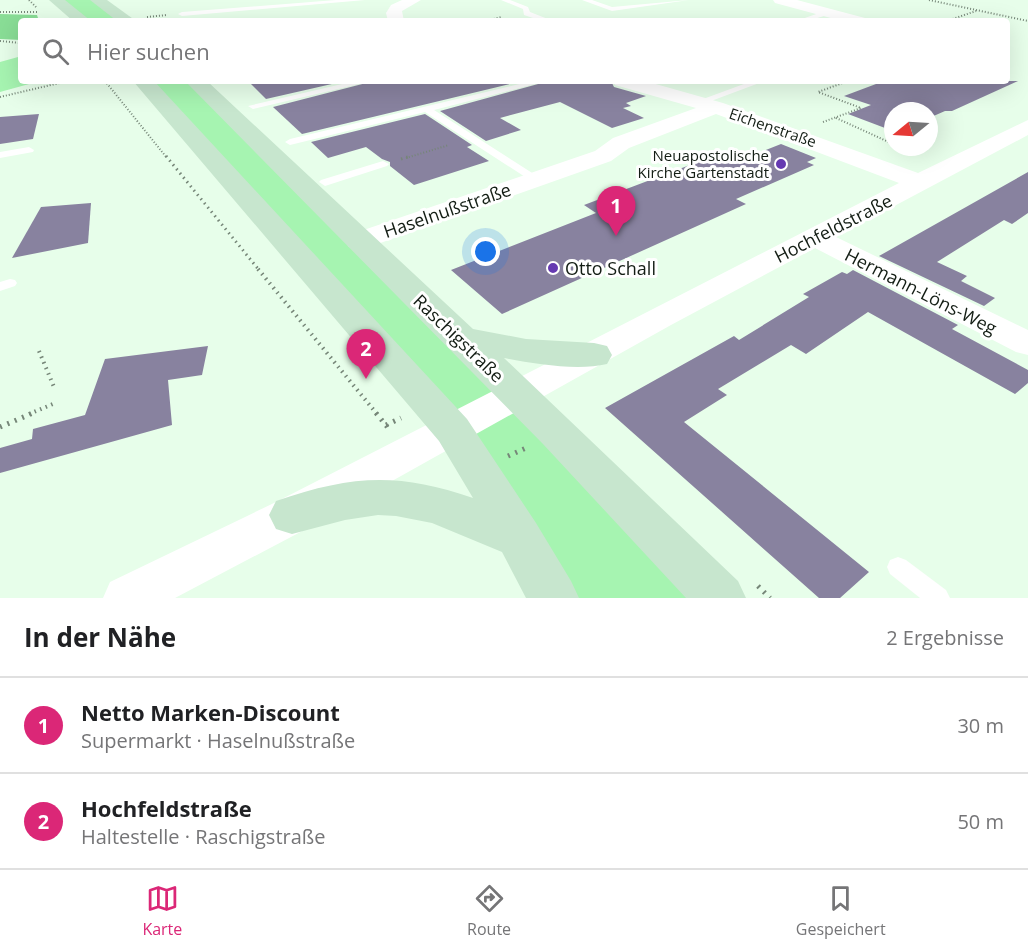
<!DOCTYPE html>
<html lang="de">
<meta charset="utf-8">
<style>
:root{--surface:#fff;--page:#f2f2f2;--text:#202124;--muted:#757577;--line:#e0e0e0;--accent:#db2777}
body{margin:0;font-family:"Open Sans",sans-serif;background:var(--page);color:var(--text)}
.compass{position:absolute;left:884px;top:102px;width:54px;height:54px;border-radius:50%;background:var(--surface);box-shadow:0 6px 24px #0002;rotate:252deg}
.you{position:absolute;left:486px;top:252px;width:21px;height:21px;margin:-15px;border:4px solid #fff;border-radius:50%;background:#1a73e8;box-shadow:0 0 0 9px #1a73e833}
.badge{display:grid;place-items:center;width:39px;height:39px;border-radius:50%;background:var(--accent);color:#fff;font-size:20px;font-weight:700}
.pin{position:absolute;translate:-50% -50px;filter:drop-shadow(0 2px 3px #0008)}
.pin::after{content:'';position:absolute;top:32px;width:21px;height:18px;background:inherit;clip-path:polygon(0 0,100% 0,50% 100%)}
.list{margin:0;padding:0;list-style:none}
h2{display:flex;justify-content:space-between;align-items:center;height:78px;margin:0;padding:0 24px;font-size:26px}
h2 small{font-size:20px;font-weight:400;color:var(--muted)}
.list li{display:grid;grid-template-columns:39px 1fr auto;gap:18px;align-items:center;box-sizing:border-box;height:96px;padding:0 24px;border-top:2px solid var(--line)}
.list b{display:block;font-size:22px;white-space:nowrap}
.list p{margin:0;font-size:20px;white-space:nowrap;color:var(--muted)}
.list em{font-size:20px;font-style:normal;color:var(--muted)}
.icon{flex:none;width:33px;height:33px;fill:none;stroke:currentColor;stroke-width:2;stroke-linecap:round;stroke-linejoin:round}
.map{position:relative;flex:none;width:1028px;height:598px;overflow:hidden}
.search{position:absolute;background:var(--surface);box-shadow:0 6px 24px #0002;left:18px;right:18px;top:18px;height:66px;display:flex;align-items:center;gap:15px;box-sizing:border-box;padding:0 21px;border-radius:6px;color:var(--muted);font-size:22px}
.sheet{height:270px;background:var(--surface)}
nav{display:flex;justify-content:space-around;align-items:center;box-sizing:border-box;height:84px;border-top:2px solid var(--line);background:var(--surface);font-size:16px;color:var(--muted)}
nav a{display:grid;justify-items:center;gap:3px}
nav .on{color:var(--accent)}
.map>svg:first-child{display:block}
</style>
<div class="map">
<svg width="1028" height="598" viewBox="0 0 1028 598">
<rect width="100%" height="100%" fill="#e7feea"/>
<g fill="#a6f4b1">
<polygon points="56,0 97,0 128,21 83,21"/>
<polygon points="18,57 21,58 21,81 40,81 0,92 0,62"/>
<polygon points="143,81 195,81 720,598 553,598 519,538"/>
</g>
<polygon fill="#89dd96" points="0,14 37,15 39,21 21,21 21,40 0,39"/>
<g fill="#88829f">
<polygon points="248,81 345,81 266,99"/>
<polygon points="374,81 522,81 302,134 273,107"/>
<polygon points="549,81 611,81 614,87 646,96 626,103 631,106 623,108 644,118 612,128 560,102 500,118 521,130 486,141 440,111"/>
<polygon points="884,81 1018,81 952,111 945,111 929,118 929,109 893,111 893,124 885,128 848,114 871,105 844,96"/>
<polygon points="39,114 33,139 0,144 0,117"/>
<polygon points="425,114 472,145 467,147 489,161 414,185 390,166 390,162 382,159 366,147 328,158 311,142"/>
<polygon points="781,144 816,158 807,162 814,165 736,199 746,204 502,314 451,270 596,213 584,205 719,154 735,162"/>
<polygon points="1028,172 1028,213 1012,224 1004,220 937,262 967,276 961,281 995,298 984,306 879,256"/>
<polygon points="91,203 88,243 12,258 41,207"/>
<polygon points="853,270 958,325 952,329 1028,370 1028,383 1015,394 868,312 806,354 791,345 718,389 727,395 684,422 869,572 840,598 819,598 605,408 734,336 739,340 809,297 803,294 842,272 847,274"/>
<polygon points="208,346 202,375 168,380 172,425 0,473 0,448 32,439 33,429 85,415 105,359"/>
</g>
<g fill="none" stroke-linecap="round" stroke-linejoin="round">
<g stroke="#768678" stroke-width="2" stroke-dasharray="1 2" stroke-linecap="butt">
<polyline points="29,0 37,8"/>
<polyline points="929,0 1028,21"/>
<polyline points="0,12 39,12"/>
<polyline points="147,17 167,15"/>
<polyline points="485,21 502,17"/>
<polyline points="947,21 976,11"/>
<polyline points="0,41 21,43"/>
<polyline points="105,81 167,158"/>
<polyline points="0,97 68,81"/>
<polyline points="836,118 893,144"/>
<polyline points="823,122 861,108 818,92 848,81"/>
<polyline points="901,147 917,154"/>
<polyline points="406,158 449,145"/>
</g>
<g stroke="#768678" stroke-width="3" stroke-dasharray="1.5 4" stroke-linecap="butt">
<polyline points="166,156 259,270"/>
<polyline points="401,159 411,156"/>
</g>
<g stroke="#768678" stroke-width="4" stroke-dasharray="1.5 4.5" stroke-linecap="butt">
<polyline points="258,269 377,414"/>
<polyline points="39,351 54,387"/>
<polyline points="29,414 53,404"/>
</g>
<g stroke="#768678" stroke-width="5" stroke-dasharray="2 6" stroke-linecap="butt">
<polyline points="376,413 389,429"/>
<polyline points="386,425 401,418"/>
<polyline points="0,427 33,413"/>
<polyline points="508,456 526,448"/>
<polyline points="758,586 770,598"/>
</g>
<g fill="#fff" fill-rule="evenodd">
<polygon points="336,0 365,0 182,16 178,14 182,12"/>
<polygon points="501,0 510,0 528,7 530,12 553,21 542,21 524,15 523,9"/>
<polygon points="582,0 592,0 612,7 689,0 612,11"/>
<polygon points="828,10 831,14 807,21 796,21"/>
<polygon points="355,81 372,81 253,109 248,106"/>
<polygon points="532,81 547,81 434,110 540,178 540,182 536,184 425,112 290,145 285,142 290,139"/>
<polygon points="752,81 765,81 703,104 695,102"/>
<polygon points="29,147 34,150 33,152 0,158 0,152"/>
<polygon points="383,161 389,164 387,166 325,186 319,182 321,180"/>
<polygon points="10,279 15,280 17,283 15,286 0,291 0,282"/>
<polygon points="898,557 906,560 946,590 950,598 920,598 890,574 887,567 890,560"/>
</g>
<g fill="#fff" fill-rule="evenodd">
<polygon points="402,0 421,0 402,11 404,21 388,21 386,13 391,5"/>
<polygon points="773,0 797,0 865,18 868,21 842,21 775,3"/>
<polygon points="613,81 645,81 723,103 918,173 1028,120 1028,135 836,237 1028,330 1028,355 1016,352 815,248 671,325 308,528 175,598 103,598 110,582 276,502 899,183 716,114 629,148 611,161 369,247 359,249 349,247 345,241 349,235 595,151 613,138 696,108 615,85"/>
</g>
<g fill="#c7e6ce" fill-rule="evenodd">
<polygon points="49,0 65,0 91,21 73,21"/>
<polygon points="90,0 107,0 136,21 117,21"/>
<path d="M 133,81 L 154,81 L 467,419 L 536,523 L 571,581 L 579,598 L 526,598 L 502,552 L 432,523 L 396,516 L 378,515 L 345,520 L 292,534 L 276,529 L 269,515 L 276,501 C 351,475 398,472 473,498 L 439,441 Z"/>
<path d="M 185,81 L 207,81 L 473,329 L 526,339 L 594,343 L 607,346 L 612,355 L 607,364 C 578,371 534,364 504,358 L 738,581 L 746,598 L 686,598 L 543,444 Z"/>
</g>
</g>
<g fill="#6539b1" stroke="#fff" stroke-width="2">
<circle cx="781" cy="164" r="6"/>
<circle cx="553" cy="268" r="6"/>
</g>
<g text-anchor="middle" dominant-baseline="central" stroke-width="6" stroke-linejoin="round" paint-order="stroke">
<g font-size="15" fill="#131d14" stroke="#fff">
<text transform="translate(773 127) rotate(19)">Eichenstraße</text>
</g>
<g font-size="15" fill="#131d14" stroke="#fff" text-anchor="end">
<text x="769" y="155">Neuapostolische<tspan x="769" dy="17">Kirche Gartenstadt</tspan></text>
</g>
<g font-size="18" fill="#131d14" stroke="#fff">
<text transform="translate(447 210) rotate(-19)">Haselnußstraße</text>
<text transform="translate(833 228) rotate(-27)">Hochfeldstraße</text>
<text transform="translate(921 291) rotate(27)">Hermann-Löns-Weg</text>
<text transform="translate(459 338) rotate(44)">Raschigstraße</text>
</g>
<g font-size="18" fill="#131d14" stroke="#fff" text-anchor="start">
<text x="565" y="268">Otto Schall</text>
</g>
</g>
</svg>
<svg class="compass" viewBox="-18 -18 36 36"><path d="M0-13l5 13h-10z" fill="#e53935"/><path d="M0 13l5-13h-10z" fill="#757577"/></svg>
<div class="you"></div>
<div class="pin badge" style="left:616px;top:236px">1</div>
<div class="pin badge" style="left:366px;top:379px">2</div>
<div class="search"><svg class="icon" aria-label="search" viewBox="0 0 24 24"><circle cx="10" cy="10" r="6"/><path d="M15 15l6 6"/></svg>Hier suchen</div>
</div>
<section class="sheet">
<h2>In der Nähe<small>2 Ergebnisse</small></h2>
<ul class="list">
<li><span class="badge">1</span><div><b>Netto Marken-Discount</b><p>Supermarkt · Haselnußstraße</p></div><em>30 m</em></li>
<li><span class="badge">2</span><div><b>Hochfeldstraße</b><p>Haltestelle · Raschigstraße</p></div><em>50 m</em></li>
</ul>
</section>
<nav>
<a class="on"><svg class="icon" aria-label="map" viewBox="0 0 24 24"><path d="M3 6l6-2 6 2 6-2v14l-6 2-6-2-6 2zM9 4v14M15 6v14"/></svg>Karte</a>
<a><svg class="icon" aria-label="directions" viewBox="0 0 24 24"><path d="M12 3l9 9-9 9-9-9zM9 14v-3h6M13 9l2 2-2 2"/></svg>Route</a>
<a><svg class="icon" aria-label="saved" viewBox="0 0 24 24"><path d="M7 4h10v16l-5-4-5 4z"/></svg>Gespeichert</a>
</nav>
